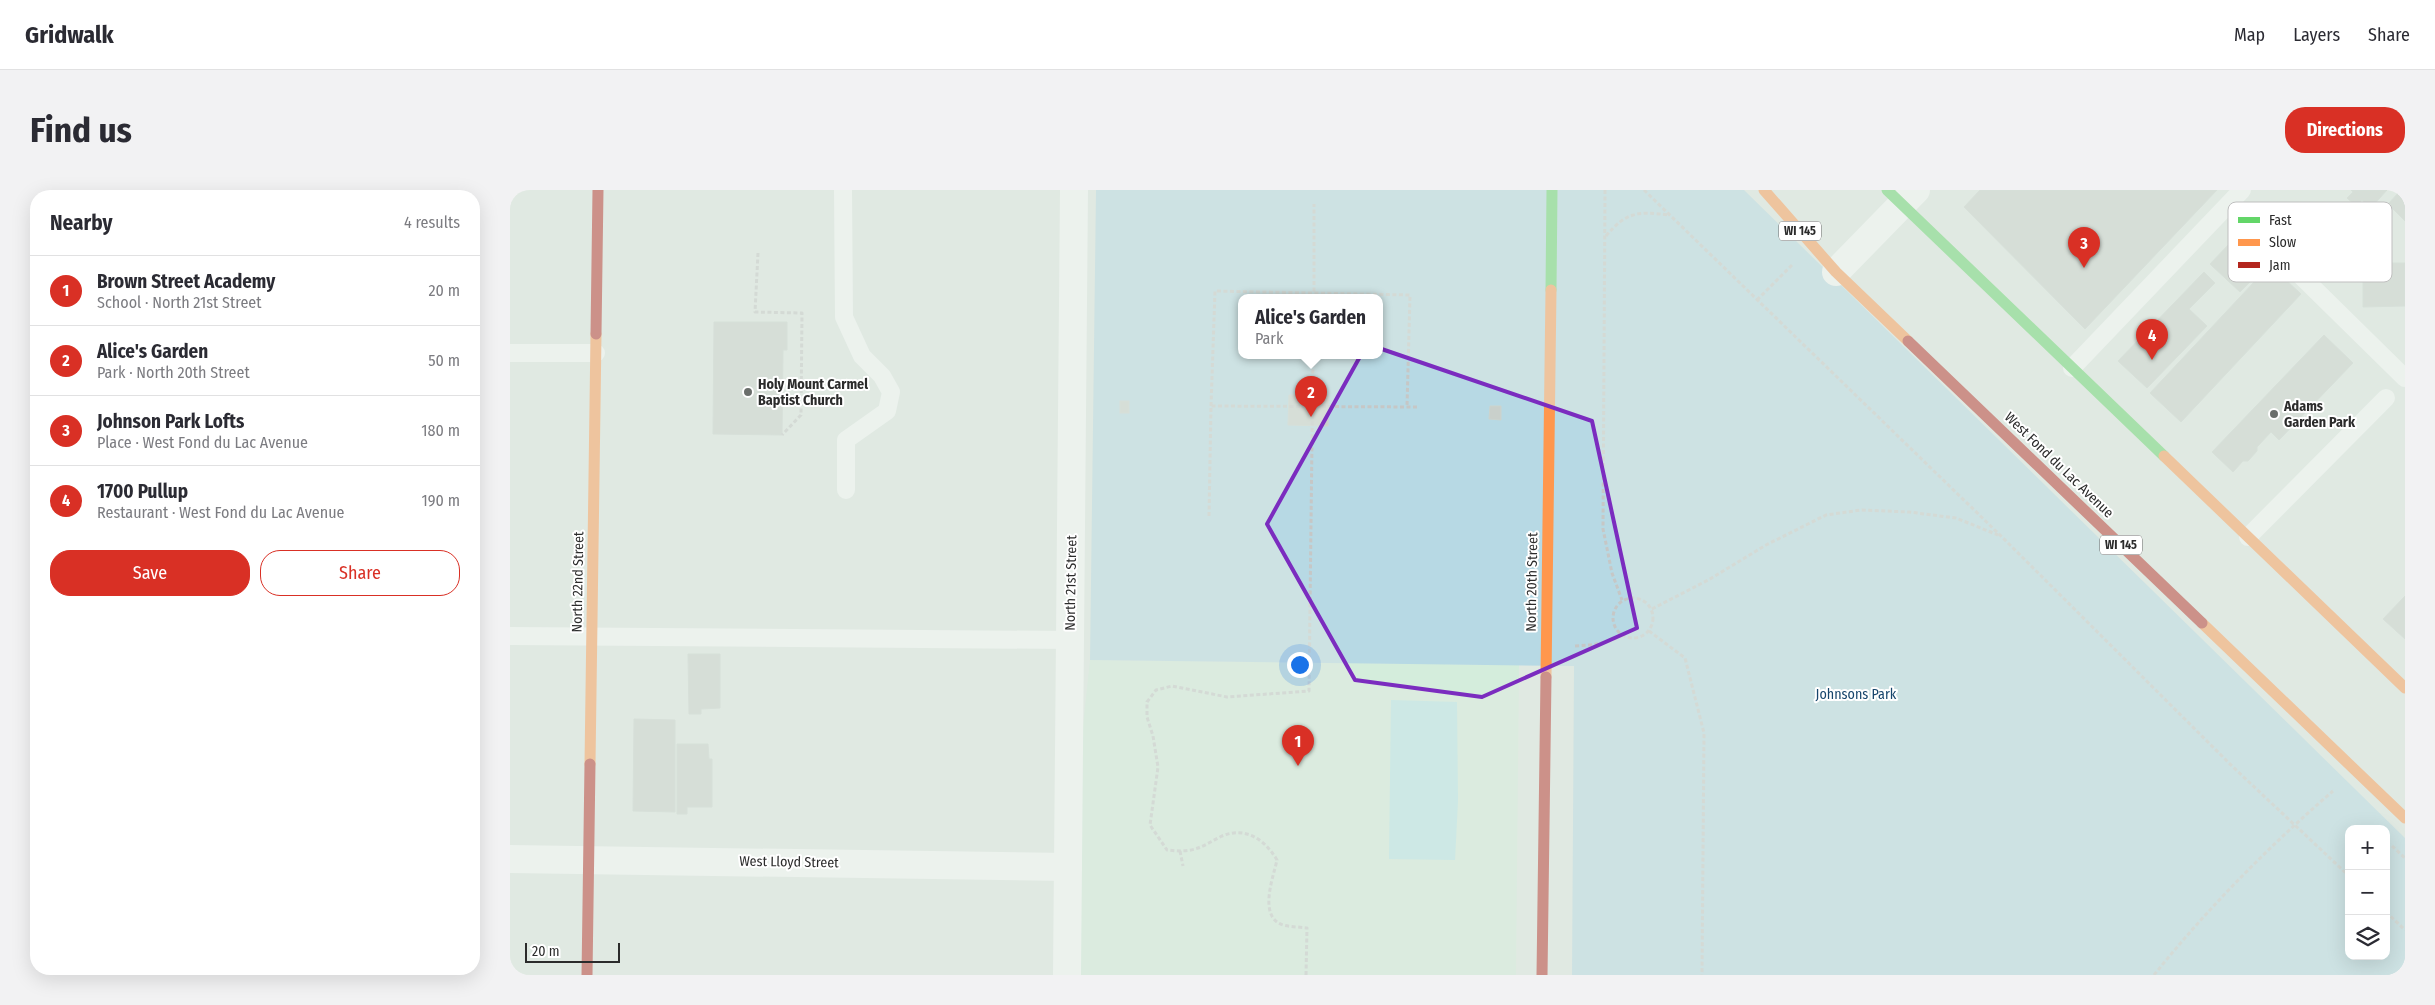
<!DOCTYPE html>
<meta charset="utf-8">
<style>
:root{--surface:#fff;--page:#f2f2f3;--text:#2b2b33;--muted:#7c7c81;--line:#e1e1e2;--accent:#d93025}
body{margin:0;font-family:"Fira Sans Condensed",sans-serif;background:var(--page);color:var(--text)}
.controls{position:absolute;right:15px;bottom:15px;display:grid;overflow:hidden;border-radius:10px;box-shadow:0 5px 20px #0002}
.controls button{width:45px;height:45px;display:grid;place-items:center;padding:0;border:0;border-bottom:1px solid var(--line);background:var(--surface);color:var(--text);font:25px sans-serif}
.scale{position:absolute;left:15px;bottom:12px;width:95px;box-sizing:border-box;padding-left:5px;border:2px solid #2b2b2b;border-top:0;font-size:14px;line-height:18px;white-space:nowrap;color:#2b2b2b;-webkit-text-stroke:4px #fff;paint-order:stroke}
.you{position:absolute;left:789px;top:474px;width:18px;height:18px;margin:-12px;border:4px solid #fff;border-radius:50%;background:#1a73e8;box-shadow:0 0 0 8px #1a73e833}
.badge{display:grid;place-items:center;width:32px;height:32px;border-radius:50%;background:var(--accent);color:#fff;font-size:16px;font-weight:700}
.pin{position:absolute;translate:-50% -41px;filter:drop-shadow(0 1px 2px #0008)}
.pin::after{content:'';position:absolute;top:26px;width:18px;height:15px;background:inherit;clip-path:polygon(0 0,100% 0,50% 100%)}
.popup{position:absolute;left:728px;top:104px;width:145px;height:65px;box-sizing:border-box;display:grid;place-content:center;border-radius:10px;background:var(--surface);filter:drop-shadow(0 1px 4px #0005);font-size:16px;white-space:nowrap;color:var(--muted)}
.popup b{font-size:19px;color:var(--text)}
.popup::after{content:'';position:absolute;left:50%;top:100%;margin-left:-10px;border:10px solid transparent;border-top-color:var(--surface)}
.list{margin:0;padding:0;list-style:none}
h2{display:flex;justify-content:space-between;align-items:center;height:65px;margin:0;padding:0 20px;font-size:21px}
h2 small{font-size:16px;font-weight:400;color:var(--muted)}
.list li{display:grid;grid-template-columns:32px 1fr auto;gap:15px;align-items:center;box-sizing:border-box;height:70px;padding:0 20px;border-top:1px solid var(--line)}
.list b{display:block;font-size:19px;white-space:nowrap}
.list p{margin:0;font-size:16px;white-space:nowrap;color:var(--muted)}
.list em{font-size:16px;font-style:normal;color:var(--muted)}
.actions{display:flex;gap:10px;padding:15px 20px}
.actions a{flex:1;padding:11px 0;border:1px solid var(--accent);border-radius:20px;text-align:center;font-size:18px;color:var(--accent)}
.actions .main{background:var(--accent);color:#fff}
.icon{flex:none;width:28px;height:28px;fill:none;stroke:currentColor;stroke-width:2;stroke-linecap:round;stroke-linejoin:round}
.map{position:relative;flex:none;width:1895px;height:785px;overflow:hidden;border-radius:20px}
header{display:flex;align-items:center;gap:30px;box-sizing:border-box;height:70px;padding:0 25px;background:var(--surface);border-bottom:1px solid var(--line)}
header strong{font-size:24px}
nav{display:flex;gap:28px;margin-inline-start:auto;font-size:18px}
.intro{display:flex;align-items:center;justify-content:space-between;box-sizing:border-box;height:120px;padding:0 30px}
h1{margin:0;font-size:35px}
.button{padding:12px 22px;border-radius:20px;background:var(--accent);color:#fff;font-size:18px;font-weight:700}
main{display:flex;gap:30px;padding:0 30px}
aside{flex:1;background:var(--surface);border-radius:20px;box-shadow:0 5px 20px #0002}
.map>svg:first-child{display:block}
</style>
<header>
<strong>Gridwalk</strong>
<nav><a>Map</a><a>Layers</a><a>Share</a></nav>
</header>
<div class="intro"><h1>Find us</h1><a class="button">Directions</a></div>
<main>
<aside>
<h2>Nearby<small>4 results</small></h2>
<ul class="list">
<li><span class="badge">1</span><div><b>Brown Street Academy</b><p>School · North 21st Street</p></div><em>20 m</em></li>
<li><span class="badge">2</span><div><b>Alice's Garden</b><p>Park · North 20th Street</p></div><em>50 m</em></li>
<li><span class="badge">3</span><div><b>Johnson Park Lofts</b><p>Place · West Fond du Lac Avenue</p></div><em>180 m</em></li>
<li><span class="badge">4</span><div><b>1700 Pullup</b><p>Restaurant · West Fond du Lac Avenue</p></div><em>190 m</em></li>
</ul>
<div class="actions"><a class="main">Save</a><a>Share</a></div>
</aside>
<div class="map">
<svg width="1895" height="785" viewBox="0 0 1895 785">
<rect width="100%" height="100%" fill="#e0e9e2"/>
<polygon fill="#d4eddc" points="580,470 1009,475 1006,785 557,785 558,677"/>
<path fill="#b7d9e4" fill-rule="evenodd" d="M 586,0 L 1234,0 L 1895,648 L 1895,785 L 1062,785 L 1064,476 L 580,470 ZM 732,108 L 870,108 L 870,166 L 732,166 ZM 1839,639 L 1876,639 L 1876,766 L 1839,766 Z"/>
<polygon fill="#b5e7e9" points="881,510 947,512 948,611 945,670 879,669"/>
<g fill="#c9d0cb" stroke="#ccd4ce">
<polygon points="1470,0 1707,0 1575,139 1454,17"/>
<polygon points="1841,0 1877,0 1861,18 1852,10 1846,16 1837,8 1843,2"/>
<polygon points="1891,0 1895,0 1895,31 1878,14"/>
<polygon points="1720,53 1750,82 1730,102 1700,74"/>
<polygon points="1853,73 1895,73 1895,116 1853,117"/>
<polygon points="1760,75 1791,104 1671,232 1640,203"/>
<polygon points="1694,82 1705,93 1679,119 1697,136 1637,198 1608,171"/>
<polygon points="204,132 277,132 277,160 273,160 272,245 203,244"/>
<polygon points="1814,145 1843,173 1769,250 1761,242 1747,257 1747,261 1738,271 1733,271 1723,282 1702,262"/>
<polygon points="779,205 819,206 818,236 778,235"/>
<rect x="610" y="211" width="9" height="12"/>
<polygon points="980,216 991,216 991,230 979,229"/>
<polygon points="1895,406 1895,449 1873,429"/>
<polygon points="178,464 210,464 210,518 191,519 191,524 179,524"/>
<polygon points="124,529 165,530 165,622 123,621"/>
<polygon points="167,554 198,554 199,569 202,569 202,617 177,617 177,624 167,624"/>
</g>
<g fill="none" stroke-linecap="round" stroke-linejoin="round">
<g stroke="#c6c7c6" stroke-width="3" stroke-dasharray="4 2.5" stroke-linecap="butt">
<polyline points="1095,0 1093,339 1102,383 1112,410"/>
<polyline points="1134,0 1491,346 1723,577 1839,686"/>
<path d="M 1096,46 C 1116,22 1128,21 1158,25"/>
<polyline points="248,63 245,122 292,123 291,225 272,245"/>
<polyline points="804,108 804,14"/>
<polyline points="1247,110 1282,75"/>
<polyline points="701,216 705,101 900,105 897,217"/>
<polyline points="699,326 701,216 909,217"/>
<circle cx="1123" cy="428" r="20"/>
<polyline points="1142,419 1200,389 1256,355 1316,325 1351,320 1399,322 1446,328 1488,345"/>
<polyline points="1139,441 1175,468 1194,543 1192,785"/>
<path d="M 1065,456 C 1083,455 1097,454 1113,445"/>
<polyline points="1882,656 1895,668"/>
<polyline points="670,661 673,676"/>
<polyline points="1876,722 1895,740"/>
<path d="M 796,785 L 797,738 C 790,737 781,737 773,735 C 748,727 763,688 767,670 C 755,650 736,636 712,646 C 704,650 696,655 688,658 C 678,662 667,661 657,660 L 640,635 L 648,577 L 643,546 L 637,527 L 637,512 L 646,500 L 662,496 L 717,507 L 799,501 L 803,166"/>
<path d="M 1644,785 C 1698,718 1758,657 1823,601"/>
</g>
<g stroke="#fafcfb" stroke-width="18">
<polyline points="333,0 334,127 352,166 372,186 381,202 377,221 336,250 336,300"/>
<polyline points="1719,15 1895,188"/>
<polyline points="0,163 86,163"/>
<polyline points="1562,178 1732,0"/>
<polyline points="1738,347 1876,208"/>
<polyline points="0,446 560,450"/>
</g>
<g stroke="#fafcfb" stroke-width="28">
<polyline points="1326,82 1406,0"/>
<polyline points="0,669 558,677"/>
<polyline points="557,785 564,0"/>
</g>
<g stroke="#63d668" stroke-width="11">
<polyline points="1377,0 1654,266"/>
<polyline points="1041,100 1042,0"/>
</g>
<g stroke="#ff974d" stroke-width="11">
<polyline points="1254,0 1326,82 1398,151"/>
<polyline points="1654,266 1895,498"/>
<polyline points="1692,433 1895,628"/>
<polyline points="1036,487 1041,100"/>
<polyline points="80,574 86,144"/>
</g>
<g stroke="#b3261e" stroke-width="11">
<polyline points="86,144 88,0"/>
<polyline points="1398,151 1692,433"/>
<polyline points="77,785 80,574"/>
<polyline points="1032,785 1036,487"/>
</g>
</g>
<path d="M0 0H1895V785H0ZM 857,154 L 1082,231 L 1127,438 L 972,507 L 845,490 L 757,334 Z" fill="#e0e9e2" fill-opacity=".55" fill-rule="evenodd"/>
<path fill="none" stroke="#7b2cbf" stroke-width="4" stroke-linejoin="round" d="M 857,154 L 1082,231 L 1127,438 L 972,507 L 845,490 L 757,334 Z"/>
<g fill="#6a6e6b" stroke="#fff" stroke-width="2">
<circle cx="238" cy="202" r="5"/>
<circle cx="1764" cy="224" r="5"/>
</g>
<g text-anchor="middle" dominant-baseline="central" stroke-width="4" stroke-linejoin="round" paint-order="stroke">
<g fill="#fff" stroke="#6b6b6b" stroke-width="1">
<rect x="1269" y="31.5" width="42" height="19" rx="4"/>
<rect x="1590" y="345.5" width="42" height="19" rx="4"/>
</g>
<g font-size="12" font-weight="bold" fill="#2b2b2b">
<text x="1290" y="41">WI 145</text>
<text x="1611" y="355">WI 145</text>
</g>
<g font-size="14" font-weight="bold" fill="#2b2b2b" stroke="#fff" text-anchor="start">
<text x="248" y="194">Holy Mount Carmel<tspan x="248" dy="16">Baptist Church</tspan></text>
<text x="1774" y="216">Adams<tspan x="1774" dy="16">Garden Park</tspan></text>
</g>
<g font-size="14" fill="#2b2b2b" stroke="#fff">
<text transform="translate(1549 275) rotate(44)">West Fond du Lac Avenue</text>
<text transform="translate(68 392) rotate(-89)">North 22nd Street</text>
<text transform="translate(1022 392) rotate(-89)">North 20th Street</text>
<text transform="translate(561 393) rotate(-89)">North 21st Street</text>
<text transform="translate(279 672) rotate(1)">West Lloyd Street</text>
</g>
<g font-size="14" fill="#17456c" stroke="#fff">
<text x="1346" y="504">Johnsons Park</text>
</g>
</g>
<rect x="1718" y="12" width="164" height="80" rx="8" fill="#fff" stroke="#bfbfbf" stroke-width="1"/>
<rect x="1728" y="27" width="22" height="6" fill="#63d668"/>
<rect x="1728" y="49" width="22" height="7" fill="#ff974d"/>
<rect x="1728" y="72" width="22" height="6" fill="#b3261e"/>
<g font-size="14" fill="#2b2b2b">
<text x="1759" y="35">Fast</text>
<text x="1759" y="57">Slow</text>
<text x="1759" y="80">Jam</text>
</g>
</svg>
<div class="controls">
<button>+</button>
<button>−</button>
<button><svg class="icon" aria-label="layers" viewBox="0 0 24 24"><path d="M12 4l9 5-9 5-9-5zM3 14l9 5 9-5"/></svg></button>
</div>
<div class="scale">20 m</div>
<div class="you"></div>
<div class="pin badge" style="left:788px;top:576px">1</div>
<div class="pin badge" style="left:801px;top:227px">2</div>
<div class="popup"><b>Alice's Garden</b>Park</div>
<div class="pin badge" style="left:1574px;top:78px">3</div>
<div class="pin badge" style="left:1642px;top:170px">4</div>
</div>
</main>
